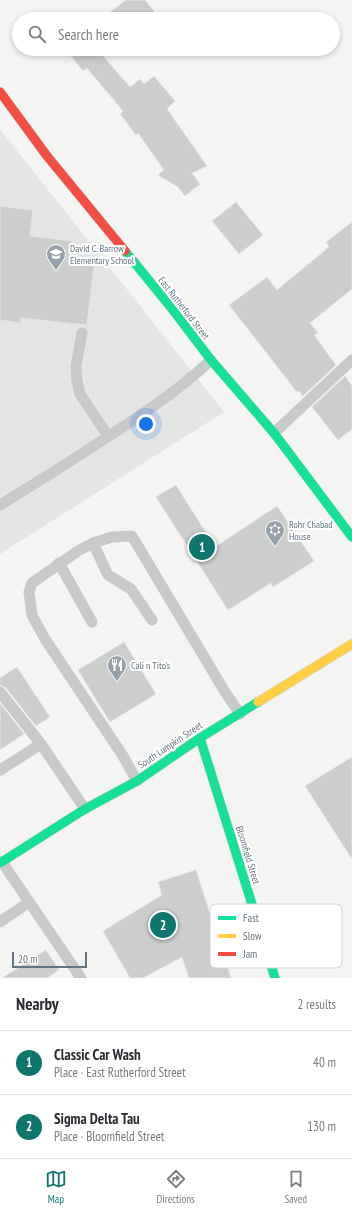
<!DOCTYPE html>
<meta charset="utf-8">
<style>
:root{--surface:#fff;--page:#f2f2f3;--text:#2b2b33;--muted:#7c7c81;--line:#e1e1e2;--accent:#0f766e}
body{margin:0;font-family:"PT Sans Narrow",sans-serif;background:var(--page);color:var(--text)}
.scale{position:absolute;left:12px;bottom:10px;width:75px;box-sizing:border-box;padding-left:4px;border:2px solid #657482;border-top:0;font-size:11px;line-height:14px;white-space:nowrap;color:#657482;-webkit-text-stroke:3px #fff;paint-order:stroke}
.you{position:absolute;left:146px;top:424px;width:14px;height:14px;margin:-10px;border:3px solid #fff;border-radius:50%;background:#1a73e8;box-shadow:0 0 0 6px #1a73e833}
.badge{display:grid;place-items:center;width:26px;height:26px;border-radius:50%;background:var(--accent);color:#fff;font-size:13px;font-weight:700}
.pin{position:absolute;translate:-50% -50%;border:2px solid #fff;box-shadow:0 1px 4px #0006}
.list{margin:0;padding:0;list-style:none}
h2{display:flex;justify-content:space-between;align-items:center;height:52px;margin:0;padding:0 16px;font-size:17px}
h2 small{font-size:13px;font-weight:400;color:var(--muted)}
.list li{display:grid;grid-template-columns:26px 1fr auto;gap:12px;align-items:center;box-sizing:border-box;height:64px;padding:0 16px;border-top:1px solid var(--line)}
.list b{display:block;font-size:15px;white-space:nowrap}
.list p{margin:0;font-size:13px;white-space:nowrap;color:var(--muted)}
.list em{font-size:13px;font-style:normal;color:var(--muted)}
.icon{flex:none;width:22px;height:22px;fill:none;stroke:currentColor;stroke-width:2;stroke-linecap:round;stroke-linejoin:round}
.map{position:relative;flex:none;width:352px;height:978px;overflow:hidden}
.search{position:absolute;background:var(--surface);box-shadow:0 2px 6px #0003;left:12px;right:12px;top:12px;height:44px;display:flex;align-items:center;gap:10px;box-sizing:border-box;padding:0 14px;border-radius:22px;color:var(--muted);font-size:15px}
.sheet{height:180px;background:var(--surface)}
nav{display:flex;justify-content:space-around;align-items:center;box-sizing:border-box;height:56px;border-top:1px solid var(--line);background:var(--surface);font-size:11px;color:var(--muted)}
nav a{display:grid;justify-items:center;gap:2px}
nav .on{color:var(--accent)}
.map>svg:first-child{display:block}
</style>
<div class="map">
<svg width="352" height="978" viewBox="0 0 352 978">
<rect width="100%" height="100%" fill="#f4f4f2"/>
<polygon fill="#e4e6e5" points="0,129 224,412 0,554"/>
<g fill="#cccece" stroke="#e3e3e2">
<polygon points="126,0 145,0 157,15 152,19 101,19"/>
<polygon points="65,49 113,49 103,56 130,87 140,79 144,84 154,76 175,101 167,109 207,166 192,173 200,184 185,196 178,187 158,175 164,170 138,133 136,135 120,114 123,111 87,68 83,71"/>
<polygon points="236,202 263,235 239,254 212,221"/>
<polygon points="0,206 33,210 30,236 72,241 69,262 94,265 87,325 21,318 21,323 0,320"/>
<polygon points="352,222 352,289 310,323 318,333 314,335 336,365 303,396 299,391 297,392 229,305 267,277 277,290 329,247 326,242"/>
<polygon points="345,376 352,386 352,429 338,440 312,407"/>
<polygon points="176,485 215,547 277,506 314,561 273,587 271,583 228,610 156,497"/>
<polygon points="124,642 156,694 110,722 78,670"/>
<polygon points="17,667 50,717 36,726 6,688 0,685 0,678"/>
<polygon points="0,703 24,734 0,750"/>
<polygon points="352,757 352,859 305,786"/>
<polygon points="196,870 231,978 189,978 182,957 143,978 130,978 103,931 162,895 158,882"/>
<polygon points="46,950 59,970 47,978 2,978"/>
</g>
<g fill="none" stroke-linecap="round" stroke-linejoin="round">
<defs>
<g id="fast">
<polyline points="125,251 173,310 211,360 274,433 352,537"/>
<polyline points="200,738 275,978"/>
<polyline points="0,863 85,809 137,781 200,738 258,702"/>
</g>
<polyline id="slow" points="258,702 352,644"/>
<polyline id="jam" points="0,92 47,156 125,251"/>
</defs>
<use href="#fast" stroke="#d2d2d3" stroke-width="10"/>
<use href="#slow" stroke="#d2d2d3" stroke-width="10"/>
<use href="#jam" stroke="#d2d2d3" stroke-width="10"/>
<g stroke="#c8caca" stroke-width="11">
<polyline points="82,333 76,366 77,381 80,394 108,436"/>
<polyline points="274,433 352,360"/>
<path d="M 0,505 C 36,483 71,461 106,438 C 143,414 179,390 211,360"/>
<polyline points="93,543 108,575 131,589 152,620"/>
<polyline points="59,563 92,622"/>
<polyline points="0,692 41,744 85,809"/>
<polyline points="0,770 41,744"/>
<polyline points="137,781 123,756 45,639 32,615 29,592 32,583 78,551 93,543 112,537 132,536 225,692 240,714"/>
<polyline points="2,862 81,978"/>
<polyline points="0,922 29,902"/>
</g>
<use href="#fast" stroke="#16e098" stroke-width="9"/>
<use href="#slow" stroke="#ffcf43" stroke-width="9"/>
<use href="#jam" stroke="#f24e42" stroke-width="9"/>
</g>
<defs>
<symbol id="school-pin" viewBox="-11 -11 22 30"><path d="M0 17L-7.5 6A9.5 9.5 0 1 1 7.5 6Z" fill="#97a1a9" stroke="#fff"/><path d="M0-5L7-2L0 1L-7-2ZM-4 1L0 2.5L4 1V4Q0 6-4 4Z" fill="#fff"/></symbol>
<symbol id="synagogue-pin" viewBox="-11 -11 22 30"><path d="M0 17L-7.5 6A9.5 9.5 0 1 1 7.5 6Z" fill="#97a1a9" stroke="#fff"/><path d="M0-6.5L5.6 3.2H-5.6ZM0 6.5L5.6-3.2H-5.6Z" fill="#fff"/></symbol>
<symbol id="restaurant-pin" viewBox="-11 -11 22 30"><path d="M0 17L-7.5 6A9.5 9.5 0 1 1 7.5 6Z" fill="#97a1a9" stroke="#fff"/><path d="M-5-6h1v4h1v-4h1v4h1v-4h1v5L-1.5 .5V6h-2V.5L-5-1ZM5-6V6H3V1.5H1.5Q1.5-4 5-6Z" fill="#fff"/></symbol>
</defs>
<g fill-rule="evenodd">
<use href="#school-pin" x="45" y="243" width="22" height="30"/>
<use href="#synagogue-pin" x="264" y="519" width="22" height="30"/>
<use href="#restaurant-pin" x="106" y="654" width="22" height="30"/>
</g>
<g text-anchor="middle" dominant-baseline="central" stroke-width="4" stroke-linejoin="round" paint-order="stroke">
<g font-size="10" fill="#657482" stroke="#fff" text-anchor="start">
<text x="70" y="248">David C. Barrow<tspan x="70" dy="12">Elementary School</tspan></text>
<text x="289" y="524">Rohr Chabad<tspan x="289" dy="12">House</tspan></text>
<text x="131" y="665">Cali n Tito's</text>
</g>
<g font-size="10" fill="#657482" stroke="#fff">
<text transform="translate(184 308) rotate(52)">East Rutherford Street</text>
<text transform="translate(170 745) rotate(-34)">South Lumpkin Street</text>
<text transform="translate(248 855) rotate(73)">Bloomfield Street</text>
</g>
</g>
<rect x="210" y="904" width="132" height="64" rx="6" fill="#fff" stroke="#d1d5da" stroke-width="1"/>
<rect x="218" y="916" width="18" height="4" fill="#16e098"/>
<rect x="218" y="934" width="18" height="4" fill="#ffcf43"/>
<rect x="218" y="952" width="18" height="4" fill="#f24e42"/>
<g font-size="11" fill="#657482">
<text x="243" y="922">Fast</text>
<text x="243" y="940">Slow</text>
<text x="243" y="958">Jam</text>
</g>
</svg>
<div class="scale">20 m</div>
<div class="you"></div>
<div class="pin badge" style="left:202px;top:547px">1</div>
<div class="pin badge" style="left:163px;top:925px">2</div>
<div class="search"><svg class="icon" aria-label="search" viewBox="0 0 24 24"><circle cx="10" cy="10" r="6"/><path d="M15 15l6 6"/></svg>Search here</div>
</div>
<section class="sheet">
<h2>Nearby<small>2 results</small></h2>
<ul class="list">
<li><span class="badge">1</span><div><b>Classic Car Wash</b><p>Place · East Rutherford Street</p></div><em>40 m</em></li>
<li><span class="badge">2</span><div><b>Sigma Delta Tau</b><p>Place · Bloomfield Street</p></div><em>130 m</em></li>
</ul>
</section>
<nav>
<a class="on"><svg class="icon" aria-label="map" viewBox="0 0 24 24"><path d="M3 6l6-2 6 2 6-2v14l-6 2-6-2-6 2zM9 4v14M15 6v14"/></svg>Map</a>
<a><svg class="icon" aria-label="directions" viewBox="0 0 24 24"><path d="M12 3l9 9-9 9-9-9zM9 14v-3h6M13 9l2 2-2 2"/></svg>Directions</a>
<a><svg class="icon" aria-label="saved" viewBox="0 0 24 24"><path d="M7 4h10v16l-5-4-5 4z"/></svg>Saved</a>
</nav>
